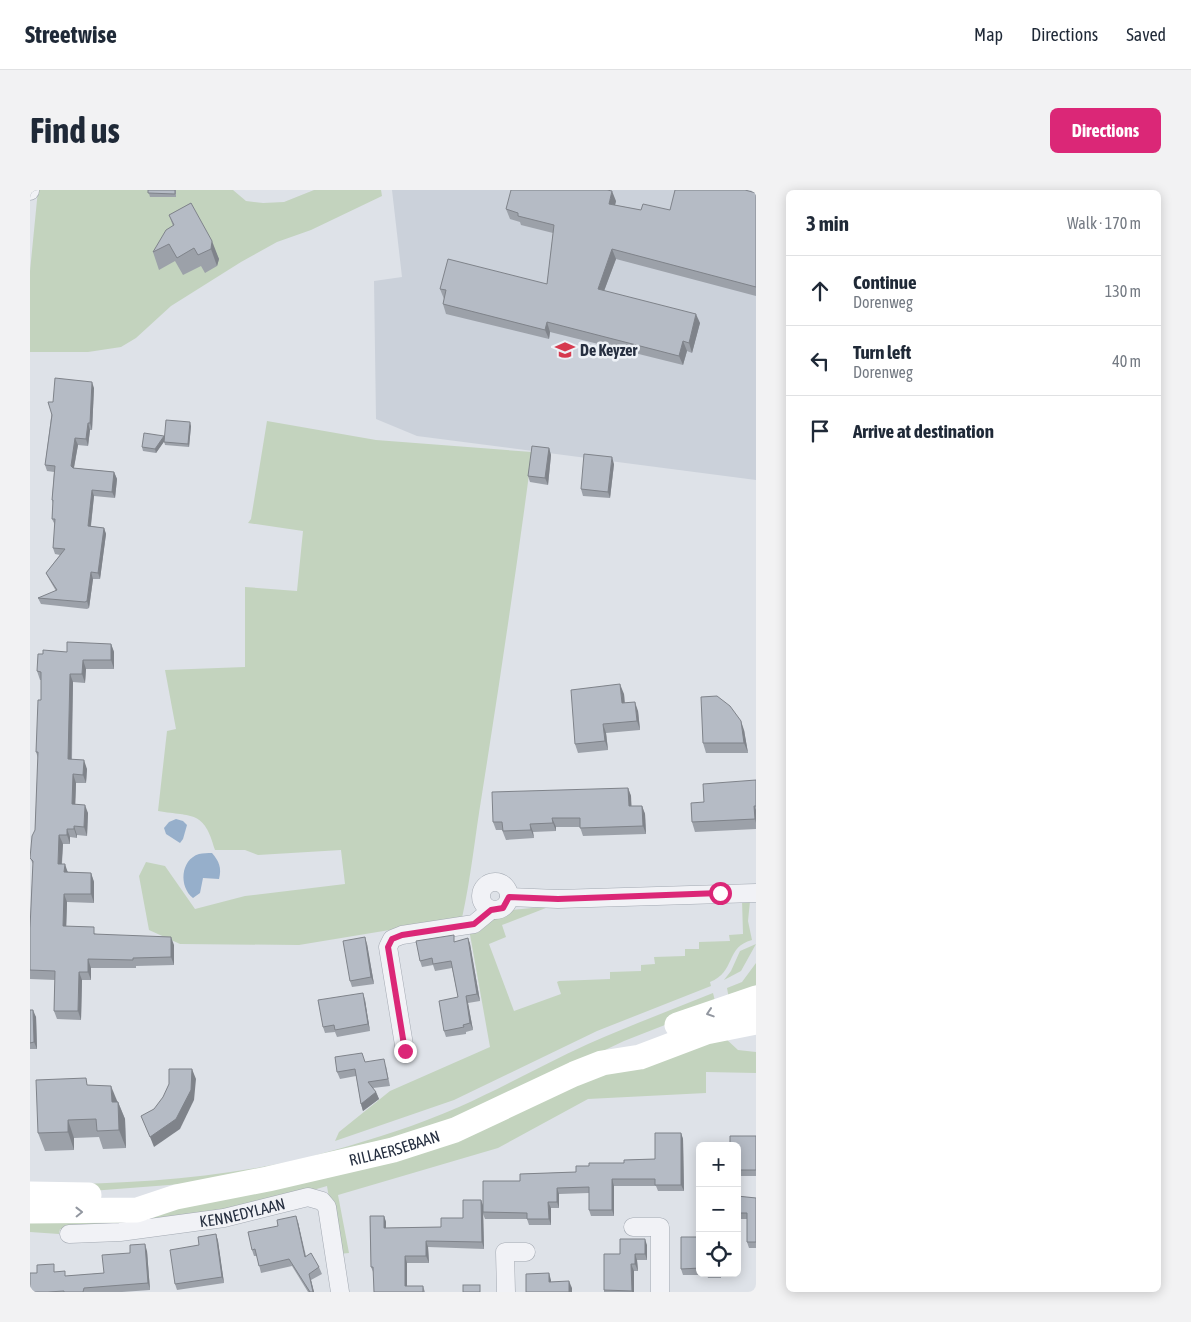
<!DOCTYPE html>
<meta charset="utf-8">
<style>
:root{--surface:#fff;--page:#f2f2f3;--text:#1f2937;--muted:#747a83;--line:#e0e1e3;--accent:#db2777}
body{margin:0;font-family:"Asap Condensed",sans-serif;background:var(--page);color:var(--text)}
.controls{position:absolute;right:15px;bottom:15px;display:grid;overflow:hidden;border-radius:8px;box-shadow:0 2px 12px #0003}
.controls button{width:45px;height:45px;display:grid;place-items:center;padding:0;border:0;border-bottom:1px solid var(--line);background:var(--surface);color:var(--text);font:25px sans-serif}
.stop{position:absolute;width:15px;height:15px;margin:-11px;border:4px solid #db2777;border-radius:50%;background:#fff}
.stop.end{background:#db2777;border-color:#fff;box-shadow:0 1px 5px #0008}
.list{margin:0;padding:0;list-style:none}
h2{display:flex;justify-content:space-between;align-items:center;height:65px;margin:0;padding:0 20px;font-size:21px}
h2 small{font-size:16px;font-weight:400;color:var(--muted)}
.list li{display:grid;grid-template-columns:32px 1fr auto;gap:15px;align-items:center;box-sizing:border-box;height:70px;padding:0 20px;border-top:1px solid var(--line)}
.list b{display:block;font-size:19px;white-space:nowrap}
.list p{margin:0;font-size:16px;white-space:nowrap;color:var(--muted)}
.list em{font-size:16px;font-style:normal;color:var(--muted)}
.icon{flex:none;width:28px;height:28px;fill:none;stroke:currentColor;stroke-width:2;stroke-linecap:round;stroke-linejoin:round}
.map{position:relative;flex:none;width:726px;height:1102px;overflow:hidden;border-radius:8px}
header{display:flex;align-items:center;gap:30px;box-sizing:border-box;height:70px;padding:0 25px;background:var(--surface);border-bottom:1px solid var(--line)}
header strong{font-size:24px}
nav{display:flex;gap:28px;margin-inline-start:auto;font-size:18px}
.intro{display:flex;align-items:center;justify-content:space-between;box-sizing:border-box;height:120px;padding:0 30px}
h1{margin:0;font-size:35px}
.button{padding:12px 22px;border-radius:8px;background:var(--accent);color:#fff;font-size:18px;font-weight:700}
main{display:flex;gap:30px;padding:0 30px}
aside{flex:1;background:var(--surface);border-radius:8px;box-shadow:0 2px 12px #0003}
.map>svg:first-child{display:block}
</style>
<header>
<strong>Streetwise</strong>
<nav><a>Map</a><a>Directions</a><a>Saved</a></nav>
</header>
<div class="intro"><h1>Find us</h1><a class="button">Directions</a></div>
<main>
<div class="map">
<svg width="726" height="1102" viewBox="0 0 726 1102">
<rect width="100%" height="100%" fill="#dee2e8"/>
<polygon fill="#cbd1da" points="362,0 726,0 726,290 387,246 346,229 344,91 372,87"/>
<g fill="#c3d3be">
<polygon points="8,0 203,0 216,11 233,13 254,12 284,0 351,0 352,6 281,40 247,52 211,72 141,116 106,148 91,157 58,162 0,162 0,81"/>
<path d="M 237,231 L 346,250 L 502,262 C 487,376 470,490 452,604 C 445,646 441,687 432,728 L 269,755 L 150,754 L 119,740 L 109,686 L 116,672 L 135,676 L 165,719 L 215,706 L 315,694 L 311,660 L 228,665 L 215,660 L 185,660 C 174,620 163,627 128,621 L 137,541 L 146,539 L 135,480 L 215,477 L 215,397 L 267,401 L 273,341 L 218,333 L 221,329 Z"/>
<path d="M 712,710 L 720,711 L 718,731 L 722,750 C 695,757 706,782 680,792 L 681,796 L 567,841 L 424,910 L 305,951 L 309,942 L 360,901 L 460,857 L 439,739 L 482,720 L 521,716 L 472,735 L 476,747 L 459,754 L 484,821 L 531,804 L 527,792 L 529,791 L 580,789 L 580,782 L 611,781 L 611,775 L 625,774 L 624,767 L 655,766 L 655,759 L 669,759 L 669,752 L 700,751 L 699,745 L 713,744 Z"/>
<polygon points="726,754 711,781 694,790 701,781 710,761"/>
<polygon points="726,773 726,795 699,809 697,798 712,792"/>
<path d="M 683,803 L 686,815 L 594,851 L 459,915 L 388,942 L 165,993 L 61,1001 L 20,995 C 114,993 210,987 301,961 C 344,949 388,935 429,917 C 472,898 514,874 558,854 C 599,836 641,820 683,803 Z"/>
<polygon points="695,848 708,860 726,862 726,883 676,882 676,903 558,909 468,958 308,1005 319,1063 308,1064 297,996 214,1020 47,1040 30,1039 29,1044 0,1042 0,1027 120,1024"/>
</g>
<g fill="#96afcb">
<polygon points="146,629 153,631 157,635 153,649 150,653 136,644 134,638 139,632"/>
<path d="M 182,663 C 189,671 192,678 189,689 L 173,688 L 170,703 L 163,708 C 149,697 150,670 169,664 C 173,663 178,663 182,663 Z"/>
</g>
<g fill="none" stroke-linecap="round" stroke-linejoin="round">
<defs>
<g id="street">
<polyline points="0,1 0,0"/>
<circle cx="465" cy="706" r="14"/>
<polyline points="479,707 528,709 726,703"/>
<polyline points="375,861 358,757 362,749 372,745 444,734 461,720"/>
<polyline points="603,1037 630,1037 630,1102"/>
<path id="s1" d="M 39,1044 L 90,1042 L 194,1028 L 278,1007 L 292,1011 L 297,1017 L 310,1102"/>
<polyline points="476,1102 475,1062 496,1062"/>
</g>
</defs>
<use href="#street" stroke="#a3a9b2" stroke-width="19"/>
<use href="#street" stroke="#f1f2f6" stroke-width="18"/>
<g stroke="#fff" stroke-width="25">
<polyline points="647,835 726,808"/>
<polyline points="0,1004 59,1005"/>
<path id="s2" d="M 0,1021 L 107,1020 L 146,1007 L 238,989 L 363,960 L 425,940 L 544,884 L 572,873 L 610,867 L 676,842 L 726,832"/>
</g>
</g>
<g fill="#9ca1a9">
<polygon points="118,0 146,0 146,7 120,7"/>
<polygon points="726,3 726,106 586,69 574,101 670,133 662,163 657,161 653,175 520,142 519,149 416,124 413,114 414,109 410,99 517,94 523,43 491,35 490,32 480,29 476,19 586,11 585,15 611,20 640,20"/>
<polygon points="161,13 189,69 187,76 175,83 171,76 153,85 145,71 129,80 123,62 143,36 139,25"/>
<polygon points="64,198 62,240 60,240 58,256 48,255 44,278 84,282 87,289 85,308 64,306 61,336 74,338 76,344 70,389 63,389 59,418 57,419 11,414 8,408 26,401 19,389 16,383 30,365 25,364 23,358 25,335 22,329 23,314 22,310 24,282 17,281 15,275 23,212"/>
<polygon points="161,236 159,257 135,255 134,251 126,263 113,261 112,257"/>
<polygon points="519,258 521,265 518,295 500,292 498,286"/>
<polygon points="584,274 580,308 553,306 551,299"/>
<polygon points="81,454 84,462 84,479 56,479 55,493 43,492 42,570 57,579 56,593 46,593 45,614 58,623 57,646 47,645 47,648 40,647 40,654 33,654 32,674 38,682 61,683 64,692 64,713 37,712 36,736 67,744 144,755 144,775 106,776 106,778 61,778 61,790 52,790 51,830 27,829 24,821 25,790 0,789 0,738 3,674 0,668 5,640 8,568 6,562 11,510 11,490 10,490 7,481 13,464 37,462"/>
<polygon points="594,504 595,513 608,521 610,540 576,543 578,560 548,563 545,554"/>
<polygon points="714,540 718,563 676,563 673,553"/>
<polygon points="726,590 726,639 665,642 662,632 674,612"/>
<polygon points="598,598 601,606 601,616 612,616 615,624 616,644 553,646 550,637 526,637 526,641 503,642 504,648 476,650 472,640 466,640 463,632"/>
<polygon points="438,748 440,754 450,811 438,813 443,840 436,842 436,844 416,847 414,841 428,807 422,778 405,781 403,775 392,777 390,771 426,752"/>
<polygon points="337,754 344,794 322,797 320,791"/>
<polygon points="335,810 340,841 307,847 305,842 295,843 293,837"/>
<polygon points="0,820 6,827 7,859 0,859"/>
<polygon points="335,872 356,876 360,896 343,898 346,902 349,909 333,921 331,914 326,886 310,889 307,882"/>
<polygon points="59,895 88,912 95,929 96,958 73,959 69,947 44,948 44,960 15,961 8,943"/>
<polygon points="625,943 651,943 653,949 654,1001 628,1001 626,996 584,996 584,1026 561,1026 559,1020 559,1003 529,1004 529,1018 521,1018 521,1035 499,1035 497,1029 455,1029 453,1024 454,1059 398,1057 399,1073 377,1073 377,1096 393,1096 395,1102 344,1102 344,1084 341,1077 340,1026 354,1026 356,1032 356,1038 411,1037 411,1028 433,1028 433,1010 451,1010 453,1015 453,991 490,991 490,984 546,982 546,976 559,976 559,973 594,973 594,970 625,969"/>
<polygon points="726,946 726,986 707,986 707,956 700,955"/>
<polygon points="707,1006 726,1008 726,1058 719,1058 717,1052 717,1029 707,1029"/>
<polygon points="670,1023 670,1083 691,1083 691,1088 678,1088 677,1085 653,1085 651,1079 669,1047"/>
<polygon points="268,1032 276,1066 289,1077 292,1084 281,1090 284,1102 278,1102 262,1076 231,1083 227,1066 224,1066 222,1060"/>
<polygon points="186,1044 188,1051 194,1093 147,1100 145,1094"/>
<polygon points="617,1055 617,1070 607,1070 608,1081 604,1081 604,1102 574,1102 574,1100 590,1064"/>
<polygon points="117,1061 120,1100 92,1102 0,1102 37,1086 74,1083"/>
</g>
<g fill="#7f838a">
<polygon points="582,1 586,11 583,23 579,14"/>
<polygon points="182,51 189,69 187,76 181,59"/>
<polygon points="582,59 586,69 571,109 568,99"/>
<polygon points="666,124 670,133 662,163 659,153"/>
<polygon points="517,132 520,142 519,149 515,140"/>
<polygon points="653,151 657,161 653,175 649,166"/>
<polygon points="62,192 64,198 62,240 60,233"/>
<polygon points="160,232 161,236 159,257 158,254"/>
<polygon points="58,233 60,240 58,256 56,249"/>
<polygon points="134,246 136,249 126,263 125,259"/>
<polygon points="45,248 48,255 43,282 41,276"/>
<polygon points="519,258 521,265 518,295 515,288"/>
<polygon points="582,267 584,274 580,308 578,302"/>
<polygon points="84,282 87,289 85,308 82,302"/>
<polygon points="62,300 64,306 60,342 58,336"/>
<polygon points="74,338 76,344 70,389 68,383"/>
<polygon points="61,382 63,389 59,418 57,411"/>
<polygon points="81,454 84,462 84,479 81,470"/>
<polygon points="53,470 56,479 55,493 52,484"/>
<polygon points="40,484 43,492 41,578 38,569"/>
<polygon points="590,494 594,504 595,522 592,513"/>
<polygon points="605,512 608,521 610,540 607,531"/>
<polygon points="711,531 714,540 718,563 714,553"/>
<polygon points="573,534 576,543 578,560 575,551"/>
<polygon points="54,570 57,579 56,593 53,585"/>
<polygon points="43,584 46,593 45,623 42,614"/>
<polygon points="598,598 601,606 602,625 599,616"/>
<polygon points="55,615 58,623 57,646 54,637"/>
<polygon points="612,616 615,624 616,644 613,636"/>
<polygon points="724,616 726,620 726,633 725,629"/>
<polygon points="522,628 526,637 526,641 523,633"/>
<polygon points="500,634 503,642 504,648 501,640"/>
<polygon points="44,636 47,645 47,648 44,639"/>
<polygon points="37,639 40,647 40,654 37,645"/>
<polygon points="29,645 33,654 31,682 28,674"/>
<polygon points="35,674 38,683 34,682"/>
<polygon points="61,683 64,692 64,713 61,704"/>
<polygon points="34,704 37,712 36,745 33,736"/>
<polygon points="141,747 144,755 144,775 141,767"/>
<polygon points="335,747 337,754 344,794 341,787"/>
<polygon points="438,748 440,754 450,811 447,804"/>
<polygon points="58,769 61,778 61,790 58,782"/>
<polygon points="49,782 52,790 51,830 48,821"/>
<polygon points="333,803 335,810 340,841 338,834"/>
<polygon points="436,806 438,813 443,840 440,833"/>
<polygon points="3,820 6,827 7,859 4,852"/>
<polygon points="162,879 166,889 164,910 150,939 124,957 120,947"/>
<polygon points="81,896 88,913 82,912"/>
<polygon points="346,902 349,909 333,921 331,914"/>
<polygon points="88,912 95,929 96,958 89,940"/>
<polygon points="38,930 44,948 44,960 38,942"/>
<polygon points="651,943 653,949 654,1001 651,995"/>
<polygon points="582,989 584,996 584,1026 582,1020"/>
<polygon points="527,998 529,1004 529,1018 527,1012"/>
<polygon points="451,1010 453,1016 454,1059 452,1052"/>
<polygon points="518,1012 521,1018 521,1035 519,1029"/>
<polygon points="266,1026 268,1032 277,1074 275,1067"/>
<polygon points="354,1026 356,1032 356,1044 354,1038"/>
<polygon points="186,1044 188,1051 194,1093 192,1087"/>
<polygon points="615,1049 617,1055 617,1070 615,1064"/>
<polygon points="396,1051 398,1057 399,1073 396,1066"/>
<polygon points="115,1054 117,1061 120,1100 118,1093"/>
<polygon points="605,1064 607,1070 608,1081 605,1074"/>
<polygon points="375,1066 377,1073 377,1102 375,1096"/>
<polygon points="601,1074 604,1081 604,1102 602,1102 602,1101"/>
<polygon points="519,1083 521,1090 521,1098 519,1092"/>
<polygon points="279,1084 281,1090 284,1102 283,1102"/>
<polygon points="539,1091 542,1098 542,1102 539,1102"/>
</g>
<g fill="#b5bbc5" stroke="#7f838a">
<polygon points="118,0 145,0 145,4 118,3"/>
<polygon points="481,0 577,0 582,1 579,14 611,20 613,14 640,20 645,0 715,0 726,3 726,97 582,59 568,99 666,124 659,153 653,151 649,166 517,132 515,140 413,114 416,100 410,99 418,69 517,94 524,35 488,26 488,23 476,19"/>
<polygon points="161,13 182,51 181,59 168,65 164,58 147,68 139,54 123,62 136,40 144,35 139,25"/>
<polygon points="25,188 62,192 60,233 58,233 56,249 45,248 41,276 43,278 84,282 82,302 62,300 58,336 74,338 68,383 61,382 57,411 55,412 8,408 27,400 16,383 35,359 23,358 25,329 22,329 23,310 22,310 25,276 15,275 22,225 18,212 23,212"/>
<polygon points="136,230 160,232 158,254 134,252"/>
<polygon points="114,243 134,246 125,259 112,257"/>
<polygon points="502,256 519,258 515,288 498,286"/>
<polygon points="554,264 582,267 578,302 551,299"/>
<polygon points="37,452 81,454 81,470 53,470 52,484 40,484 38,569 54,570 53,585 43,584 42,614 55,615 54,637 44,636 44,639 37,639 37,645 29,645 28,674 35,674 34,682 61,683 61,704 34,704 33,736 64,737 64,744 141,747 141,767 103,768 103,770 58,769 58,782 49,782 48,821 24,821 25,781 0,780 0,738 3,671 0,668 2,646 5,640 8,562 6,562 8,510 11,510 11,482 7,481 8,464 13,464 13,460 37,462"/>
<polygon points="590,494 592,513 605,512 607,531 573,534 575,551 545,554 541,500"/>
<polygon points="687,506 700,516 711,531 714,553 673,553 671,507"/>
<polygon points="726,590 726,616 724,616 725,629 662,632 661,613 674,612 673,594"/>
<polygon points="598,598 599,616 612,616 613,636 550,638 550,628 522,628 523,633 500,634 501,640 473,641 472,632 463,632 462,602"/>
<polygon points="424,745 424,752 438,748 447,804 436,806 440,833 433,835 434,837 414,841 409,811 428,807 421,771 403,774 402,768 390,771 386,751"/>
<polygon points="335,747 341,787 320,791 313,751"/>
<polygon points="333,803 338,834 305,840 304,835 293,837 288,810"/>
<polygon points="0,820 3,820 4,852 0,853"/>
<polygon points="332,863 335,872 354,869 358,889 338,892 346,902 331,914 325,879 307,882 305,867"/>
<polygon points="139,879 162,879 161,900 146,929 120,947 111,926 124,919 133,907 139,894"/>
<polygon points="56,888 57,895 81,896 82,912 88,912 89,940 67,941 66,929 38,930 38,942 8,943 6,890"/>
<polygon points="625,943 651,943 651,995 625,995 625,989 582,989 582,1020 559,1020 559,997 527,998 527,1012 518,1012 519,1029 497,1029 497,1023 453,1022 453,991 490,991 490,984 546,982 546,976 559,976 559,973 594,973 594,970 625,969"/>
<polygon points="700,946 726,946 726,980 707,980 707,956 679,956 679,955 700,955"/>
<polygon points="707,1006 726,1008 726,1052 717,1052 717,1023 707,1023"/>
<polygon points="433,1010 451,1010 452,1052 396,1051 396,1066 375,1066 375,1096 393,1096 393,1102 344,1102 343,1077 341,1077 340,1026 354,1026 354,1038 411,1037 411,1028 433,1028"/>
<polygon points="669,1023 670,1078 651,1079 651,1047 669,1047"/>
<polygon points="266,1026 275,1067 281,1063 289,1077 279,1084 283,1102 280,1102 259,1069 229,1076 225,1059 222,1060 218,1042 248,1036 247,1030"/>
<polygon points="186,1044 192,1087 145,1094 140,1060 169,1055 168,1047"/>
<polygon points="590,1049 615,1049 615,1064 605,1064 605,1074 601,1074 602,1101 574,1100 574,1064 590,1064"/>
<polygon points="115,1054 118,1093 54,1098 53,1102 34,1102 34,1101 18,1102 0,1102 0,1083 7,1083 7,1075 24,1074 24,1082 35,1081 35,1086 74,1083 72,1065 100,1063 100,1055"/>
<polygon points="519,1083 519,1092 539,1091 539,1102 496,1102 496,1084"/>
<rect x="433" y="1095" width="17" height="7"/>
</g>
<defs><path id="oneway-chevron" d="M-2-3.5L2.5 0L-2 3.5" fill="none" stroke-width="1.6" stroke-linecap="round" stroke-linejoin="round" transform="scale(1.25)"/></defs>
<g stroke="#9297a0">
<use href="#oneway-chevron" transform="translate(680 823) rotate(162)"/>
<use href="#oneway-chevron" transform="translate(49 1022) rotate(-1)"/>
</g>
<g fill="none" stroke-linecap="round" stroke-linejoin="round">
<polyline stroke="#db2777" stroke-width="6" points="375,861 358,757 362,749 372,745 444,734 461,720 473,718 479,707 528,709 690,703"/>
</g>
<defs>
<symbol id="school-bare" viewBox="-9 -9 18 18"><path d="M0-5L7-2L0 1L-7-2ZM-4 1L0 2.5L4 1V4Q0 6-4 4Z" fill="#d63a4f" stroke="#edf1f6" stroke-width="2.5" paint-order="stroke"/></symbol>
</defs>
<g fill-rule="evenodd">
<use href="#school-bare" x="521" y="146" width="28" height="28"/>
</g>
<g text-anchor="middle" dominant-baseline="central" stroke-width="5" stroke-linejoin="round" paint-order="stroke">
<g font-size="16" font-weight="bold" fill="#262f40" stroke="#edf1f6" text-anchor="start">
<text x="550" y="160">De Keyzer</text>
</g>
<g font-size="16" fill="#262f40" stroke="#edf1f6">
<text stroke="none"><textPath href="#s2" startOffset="372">RILLAERSEBAAN</textPath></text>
<text stroke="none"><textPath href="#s1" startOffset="175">KENNEDYLAAN</textPath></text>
</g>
</g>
</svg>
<div class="controls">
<button>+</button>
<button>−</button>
<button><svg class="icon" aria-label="locate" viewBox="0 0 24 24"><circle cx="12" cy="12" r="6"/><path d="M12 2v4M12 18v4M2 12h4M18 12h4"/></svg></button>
</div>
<div class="stop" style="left:690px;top:703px"></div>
<div class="stop end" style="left:375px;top:861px"></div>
</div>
<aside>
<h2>3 min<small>Walk · 170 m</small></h2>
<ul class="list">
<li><svg class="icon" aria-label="ahead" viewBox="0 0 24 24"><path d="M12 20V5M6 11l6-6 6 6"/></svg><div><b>Continue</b><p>Dorenweg</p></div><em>130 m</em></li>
<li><svg class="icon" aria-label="left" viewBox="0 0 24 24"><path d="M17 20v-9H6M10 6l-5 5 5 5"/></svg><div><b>Turn left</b><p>Dorenweg</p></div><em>40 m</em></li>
<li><svg class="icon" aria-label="arrive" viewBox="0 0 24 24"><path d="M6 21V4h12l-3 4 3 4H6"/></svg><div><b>Arrive at destination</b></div></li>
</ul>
</aside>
</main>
